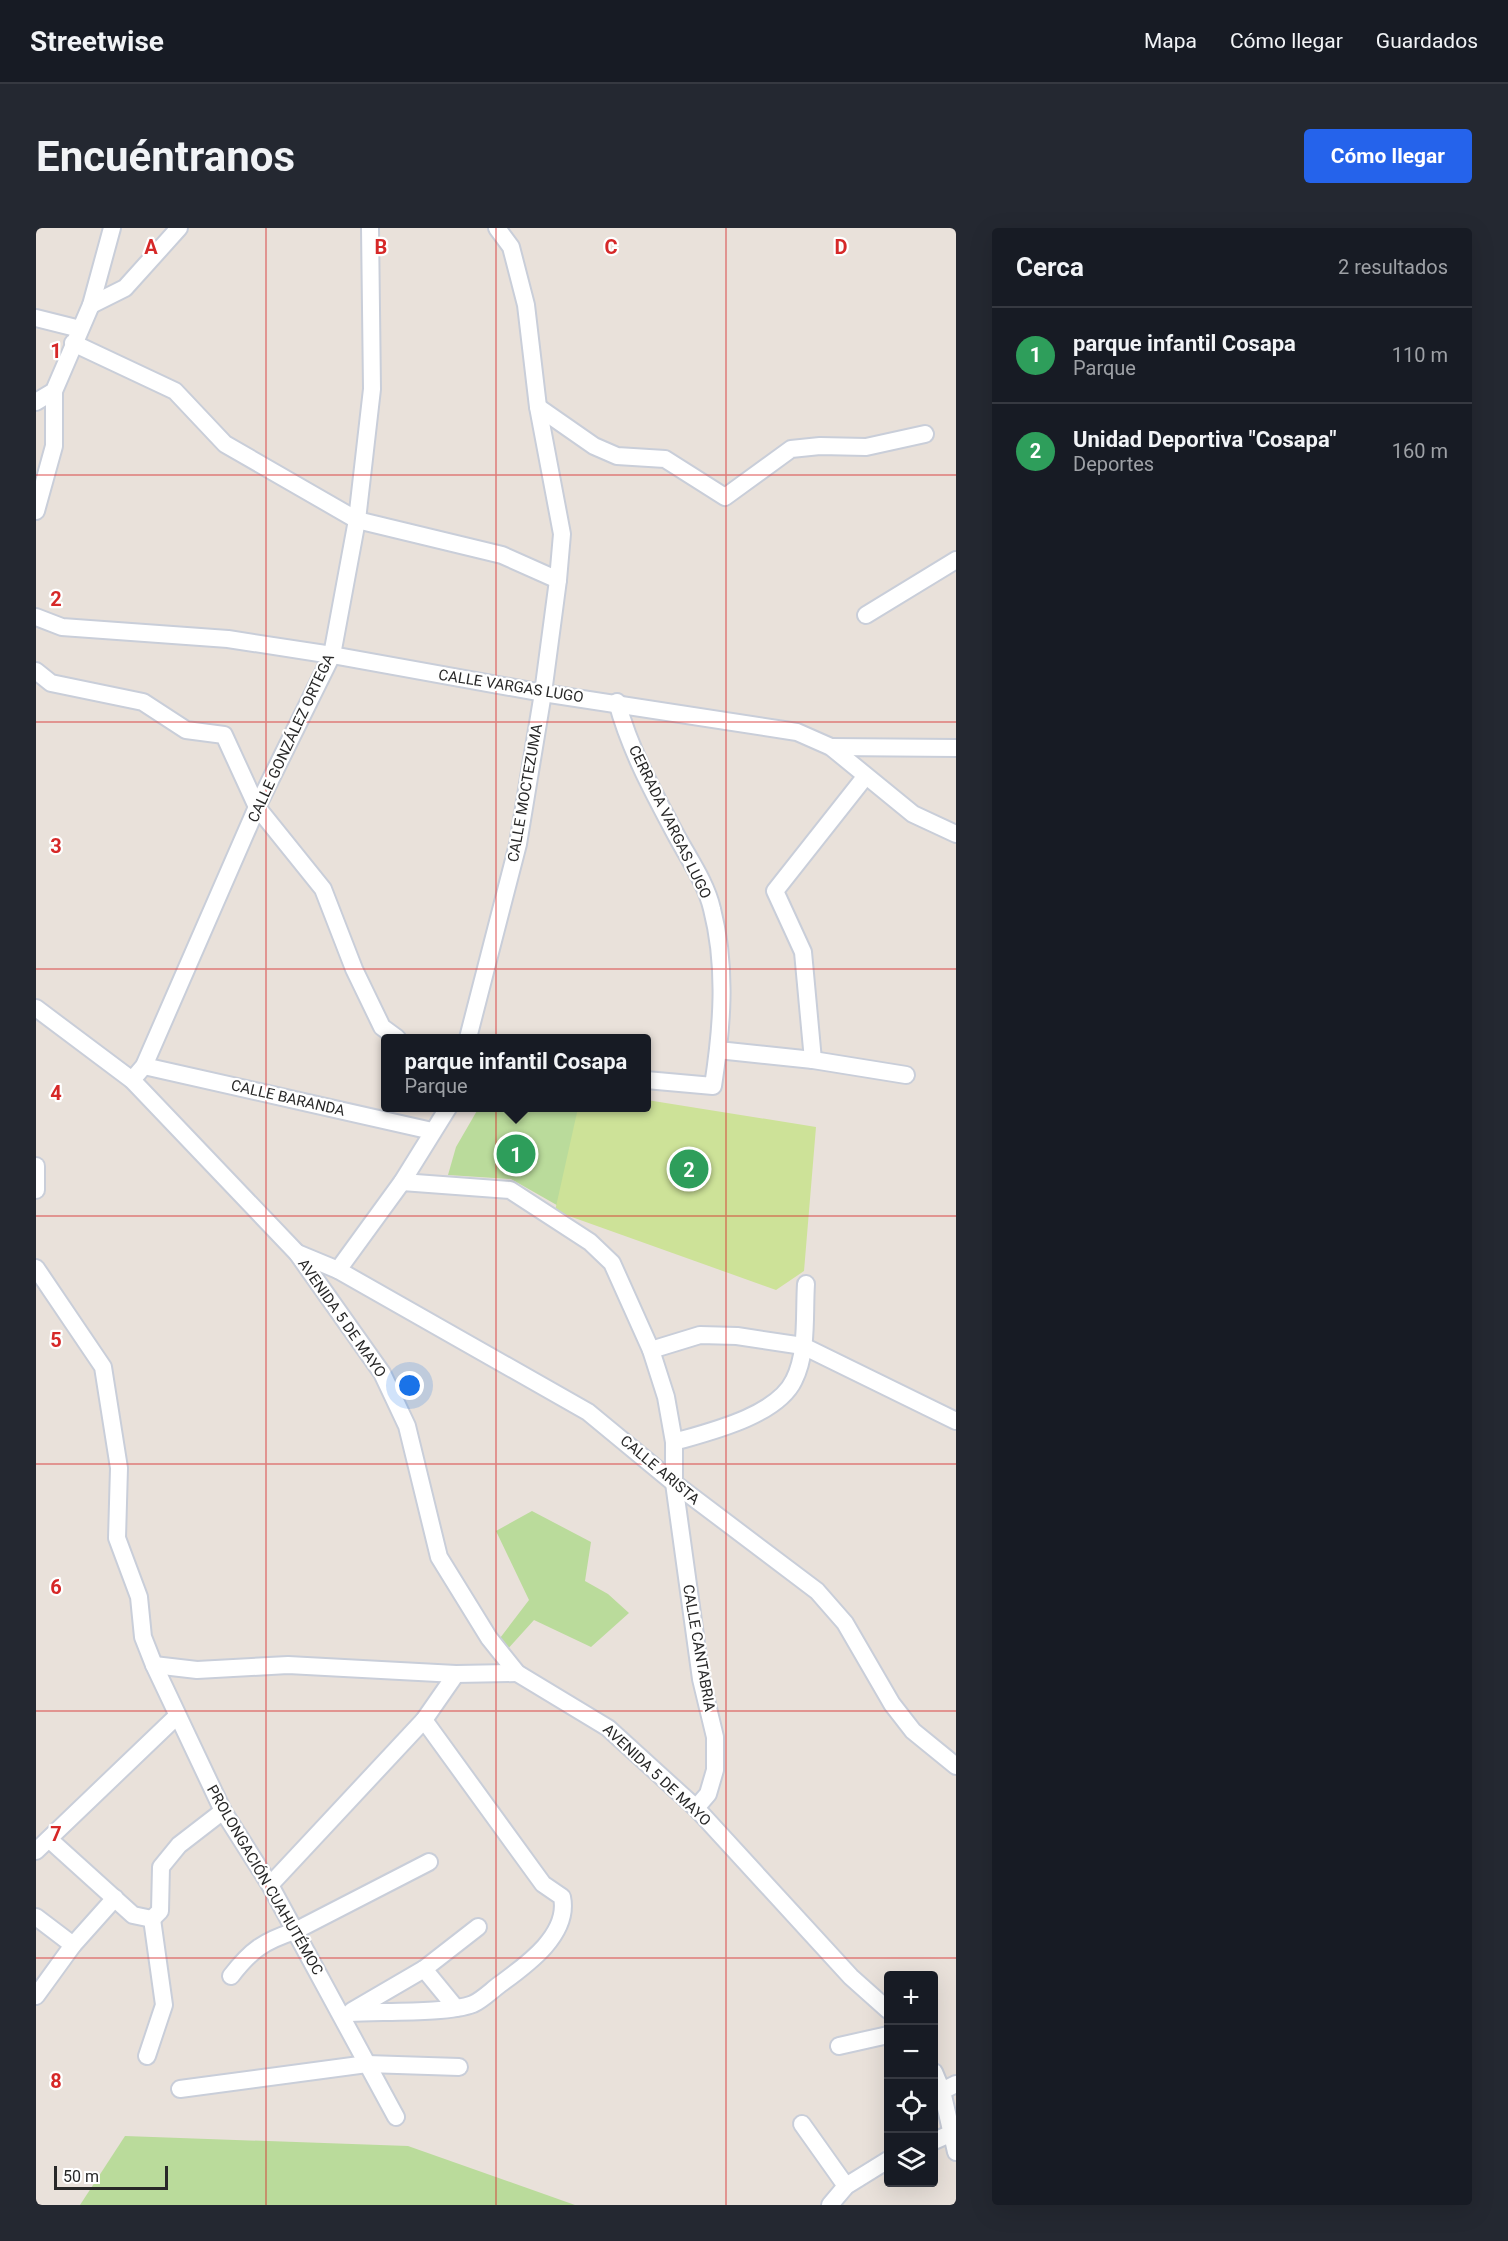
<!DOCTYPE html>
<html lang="es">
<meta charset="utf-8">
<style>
:root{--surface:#171b24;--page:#242831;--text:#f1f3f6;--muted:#9ea1a6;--line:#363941;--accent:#2563eb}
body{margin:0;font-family:Roboto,sans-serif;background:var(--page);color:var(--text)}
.controls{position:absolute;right:18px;bottom:18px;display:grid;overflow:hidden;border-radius:6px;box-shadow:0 6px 24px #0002}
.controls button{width:54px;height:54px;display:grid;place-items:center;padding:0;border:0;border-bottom:2px solid var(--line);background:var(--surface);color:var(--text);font:30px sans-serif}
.scale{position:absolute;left:18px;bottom:15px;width:114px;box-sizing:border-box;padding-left:6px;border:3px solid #282828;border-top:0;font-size:16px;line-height:21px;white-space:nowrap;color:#282828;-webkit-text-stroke:4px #fff;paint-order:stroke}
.you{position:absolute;left:374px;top:1158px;width:21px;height:21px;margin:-15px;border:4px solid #fff;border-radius:50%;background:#1a73e8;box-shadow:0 0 0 9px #1a73e833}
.badge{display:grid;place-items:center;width:39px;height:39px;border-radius:50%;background:var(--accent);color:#fff;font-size:20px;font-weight:700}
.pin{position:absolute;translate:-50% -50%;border:3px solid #fff;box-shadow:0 2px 6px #0006}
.popup{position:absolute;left:345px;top:806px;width:270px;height:78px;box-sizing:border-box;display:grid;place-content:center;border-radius:6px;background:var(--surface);filter:drop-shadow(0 2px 4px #0005);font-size:20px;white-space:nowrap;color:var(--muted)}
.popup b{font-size:22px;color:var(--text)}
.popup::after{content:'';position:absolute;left:50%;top:100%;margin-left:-12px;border:12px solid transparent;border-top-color:var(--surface)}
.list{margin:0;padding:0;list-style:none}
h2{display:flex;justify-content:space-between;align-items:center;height:78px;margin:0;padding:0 24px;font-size:26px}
h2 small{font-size:20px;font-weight:400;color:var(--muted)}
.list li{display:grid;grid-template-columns:39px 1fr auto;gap:18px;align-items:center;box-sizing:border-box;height:96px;padding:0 24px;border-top:2px solid var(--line)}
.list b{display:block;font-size:22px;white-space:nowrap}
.list p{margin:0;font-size:20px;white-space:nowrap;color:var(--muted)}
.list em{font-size:20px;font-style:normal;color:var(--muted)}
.icon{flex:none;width:33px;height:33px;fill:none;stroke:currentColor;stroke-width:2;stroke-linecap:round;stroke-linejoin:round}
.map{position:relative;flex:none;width:920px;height:1977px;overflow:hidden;border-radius:6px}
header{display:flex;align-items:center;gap:36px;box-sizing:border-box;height:84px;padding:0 30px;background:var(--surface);border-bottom:2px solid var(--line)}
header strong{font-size:28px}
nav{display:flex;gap:33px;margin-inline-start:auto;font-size:21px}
.intro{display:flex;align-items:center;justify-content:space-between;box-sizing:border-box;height:144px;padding:0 36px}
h1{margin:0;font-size:42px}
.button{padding:15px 27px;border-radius:6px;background:var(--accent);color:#fff;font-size:21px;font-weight:700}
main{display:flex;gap:36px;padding:0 36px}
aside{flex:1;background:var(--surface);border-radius:6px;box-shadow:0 6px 24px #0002}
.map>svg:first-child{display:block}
</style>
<header>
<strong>Streetwise</strong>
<nav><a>Mapa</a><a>Cómo llegar</a><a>Guardados</a></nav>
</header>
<div class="intro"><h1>Encuéntranos</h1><a class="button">Cómo llegar</a></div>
<main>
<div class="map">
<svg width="920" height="1977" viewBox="0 0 920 1977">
<rect width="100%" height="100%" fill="#e9e1da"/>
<g fill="#badb9b">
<polygon points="547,880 526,980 475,951 412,947 420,919 442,881"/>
<polygon points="496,1283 555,1314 549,1353 572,1366 593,1385 555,1419 498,1392 470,1423 461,1414 493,1372 460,1303"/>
<polygon points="89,1908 372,1918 539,1977 44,1977"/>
</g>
<polygon fill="#cde298" points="611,872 780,899 768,1043 740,1062 519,983 542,880 610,880"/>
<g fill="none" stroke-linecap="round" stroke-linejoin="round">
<defs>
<g id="minor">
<polyline points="55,77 89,60 143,0"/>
<polyline points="0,90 44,101"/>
<polyline points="37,115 139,163 189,216 321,292 466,327 522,352"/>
<polyline points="0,174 18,163 55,77 76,0"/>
<polyline points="502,179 558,218 581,228 629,231 689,269 755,221 784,218 830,219 889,206"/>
<polyline points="0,283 18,218 18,163"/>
<polyline points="830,387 920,332"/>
<polyline points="0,389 26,399 192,411 296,427 507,465 761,504 795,519 877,586 920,606"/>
<polyline points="0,443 15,455 107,474 150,502 188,507 221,579 287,661 318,741 346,799 361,810"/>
<path d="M 581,474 C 594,522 617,564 640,607 C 653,631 670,655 676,681 C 691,739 686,800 677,858 L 610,852"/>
<polyline points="795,519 920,520"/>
<polyline points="0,780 96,852 261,1025 346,1145 371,1198 403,1329 453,1410 481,1445 572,1500 660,1580 815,1749 852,1782"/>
<polyline points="432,810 482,616 507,465 522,352 526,306 502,179 490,77 475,19 461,0"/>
<polyline points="682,822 777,832 870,847"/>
<polyline points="777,832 767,724 739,663 829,549"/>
<polyline points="108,838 396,903"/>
<polyline points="96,852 108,838 221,579 296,427 321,292 336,161 334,0"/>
<polyline points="0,938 0,962"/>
<polyline points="366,954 474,962 554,1014 576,1035 615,1122 630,1169 638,1214 638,1255 665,1451 679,1509 679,1542 672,1566 660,1580"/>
<polyline points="261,1025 302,1042 552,1184 638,1255 781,1363 809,1395 856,1476 877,1503 920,1538"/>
<polyline points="0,1040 67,1139 83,1240 81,1310 103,1369 107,1409 118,1437 187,1583 234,1657 360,1889"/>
<polyline points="302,1042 366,954 412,880"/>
<polyline points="615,1122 664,1107 701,1108 767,1118 920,1193"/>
<path d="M 638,1214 C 673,1204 741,1188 758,1152 C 772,1124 768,1086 770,1056"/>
<polyline points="118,1437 161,1442 252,1437 420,1446 481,1445"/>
<polyline points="14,1612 97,1687 116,1691"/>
<polyline points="0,1623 141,1488"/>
<polyline points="234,1657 388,1492 420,1446"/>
<polyline points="0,1689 37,1717"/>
<polyline points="116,1691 124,1683 125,1639 143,1617 187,1583"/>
<polyline points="388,1741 420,1780"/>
<path d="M 195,1748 C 215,1722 228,1713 259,1703 L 393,1634"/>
<polyline points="0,1768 37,1717 79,1670"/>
<polyline points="316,1783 388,1741 442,1699"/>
<path d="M 314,1785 C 344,1783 411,1786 437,1776 C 446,1772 455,1763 463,1757 C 489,1738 534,1707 526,1669 L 507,1656 L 388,1492"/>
<polyline points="803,1818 852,1807"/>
<polyline points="111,1828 128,1777 116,1691"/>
<polyline points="898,1844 906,1863 920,1924"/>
<polyline points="144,1861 331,1836 423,1839"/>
<polyline points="906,1863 920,1856"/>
<polyline points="766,1896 810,1958"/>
<polyline points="898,1913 916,1905"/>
<polyline points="794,1977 810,1958 852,1932"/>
</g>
</defs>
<use href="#minor" stroke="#c9ced9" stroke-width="20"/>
<use href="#minor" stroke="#fff" stroke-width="16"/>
</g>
<path fill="none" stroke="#d62828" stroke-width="1.5" stroke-opacity="0.55" d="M 230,0 L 230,1977M 460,0 L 460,1977M 690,0 L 690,1977M 0,247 L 920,247M 0,494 L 920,494M 0,741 L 920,741M 0,988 L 920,988M 0,1236 L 920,1236M 0,1483 L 920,1483M 0,1730 L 920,1730"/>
<g text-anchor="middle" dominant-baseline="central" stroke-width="4.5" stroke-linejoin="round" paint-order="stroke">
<g font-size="15" fill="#282828" stroke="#fff">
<text transform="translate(475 458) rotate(9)">CALLE VARGAS LUGO</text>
<text transform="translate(255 510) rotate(-65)">CALLE GONZÁLEZ ORTEGA</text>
<text transform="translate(489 565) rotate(-80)">CALLE MOCTEZUMA</text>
<text transform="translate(634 594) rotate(64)">CERRADA VARGAS LUGO</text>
<text transform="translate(252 870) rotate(13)">CALLE BARANDA</text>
<text transform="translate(306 1090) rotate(55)">AVENIDA 5 DE MAYO</text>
<text transform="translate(624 1242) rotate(40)">CALLE ARISTA</text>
<text transform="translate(663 1420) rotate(80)">CALLE CANTABRIA</text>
<text transform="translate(621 1547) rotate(43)">AVENIDA 5 DE MAYO</text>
<text transform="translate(229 1652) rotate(60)">PROLONGACIÓN CUAHUTÉMOC</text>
</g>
</g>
<g font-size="20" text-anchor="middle" font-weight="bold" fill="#d62828" stroke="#fff" stroke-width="4.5" stroke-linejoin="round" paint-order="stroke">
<text x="115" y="26">A</text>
<text x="345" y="26">B</text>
<text x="575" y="26">C</text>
<text x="805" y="26">D</text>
<text x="20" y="130">1</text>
<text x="20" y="378">2</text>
<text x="20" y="625">3</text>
<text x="20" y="872">4</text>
<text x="20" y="1119">5</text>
<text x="20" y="1366">6</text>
<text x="20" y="1613">7</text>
<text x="20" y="1860">8</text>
</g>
</svg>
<div class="controls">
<button>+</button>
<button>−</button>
<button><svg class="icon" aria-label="locate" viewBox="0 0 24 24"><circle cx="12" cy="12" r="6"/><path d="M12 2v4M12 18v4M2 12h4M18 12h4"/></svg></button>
<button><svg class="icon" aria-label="layers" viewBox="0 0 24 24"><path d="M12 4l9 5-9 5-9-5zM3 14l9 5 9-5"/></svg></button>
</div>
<div class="scale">50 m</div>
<div class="you"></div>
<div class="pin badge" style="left:480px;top:926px;background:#2e9e5b">1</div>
<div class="popup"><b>parque infantil Cosapa</b>Parque</div>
<div class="pin badge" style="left:653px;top:941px;background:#2e9e5b">2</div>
</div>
<aside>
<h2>Cerca<small>2 resultados</small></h2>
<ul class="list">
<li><span class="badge" style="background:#2e9e5b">1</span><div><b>parque infantil Cosapa</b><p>Parque</p></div><em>110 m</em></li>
<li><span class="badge" style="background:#2e9e5b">2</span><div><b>Unidad Deportiva &quot;Cosapa&quot;</b><p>Deportes</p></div><em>160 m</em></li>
</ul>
</aside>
</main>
